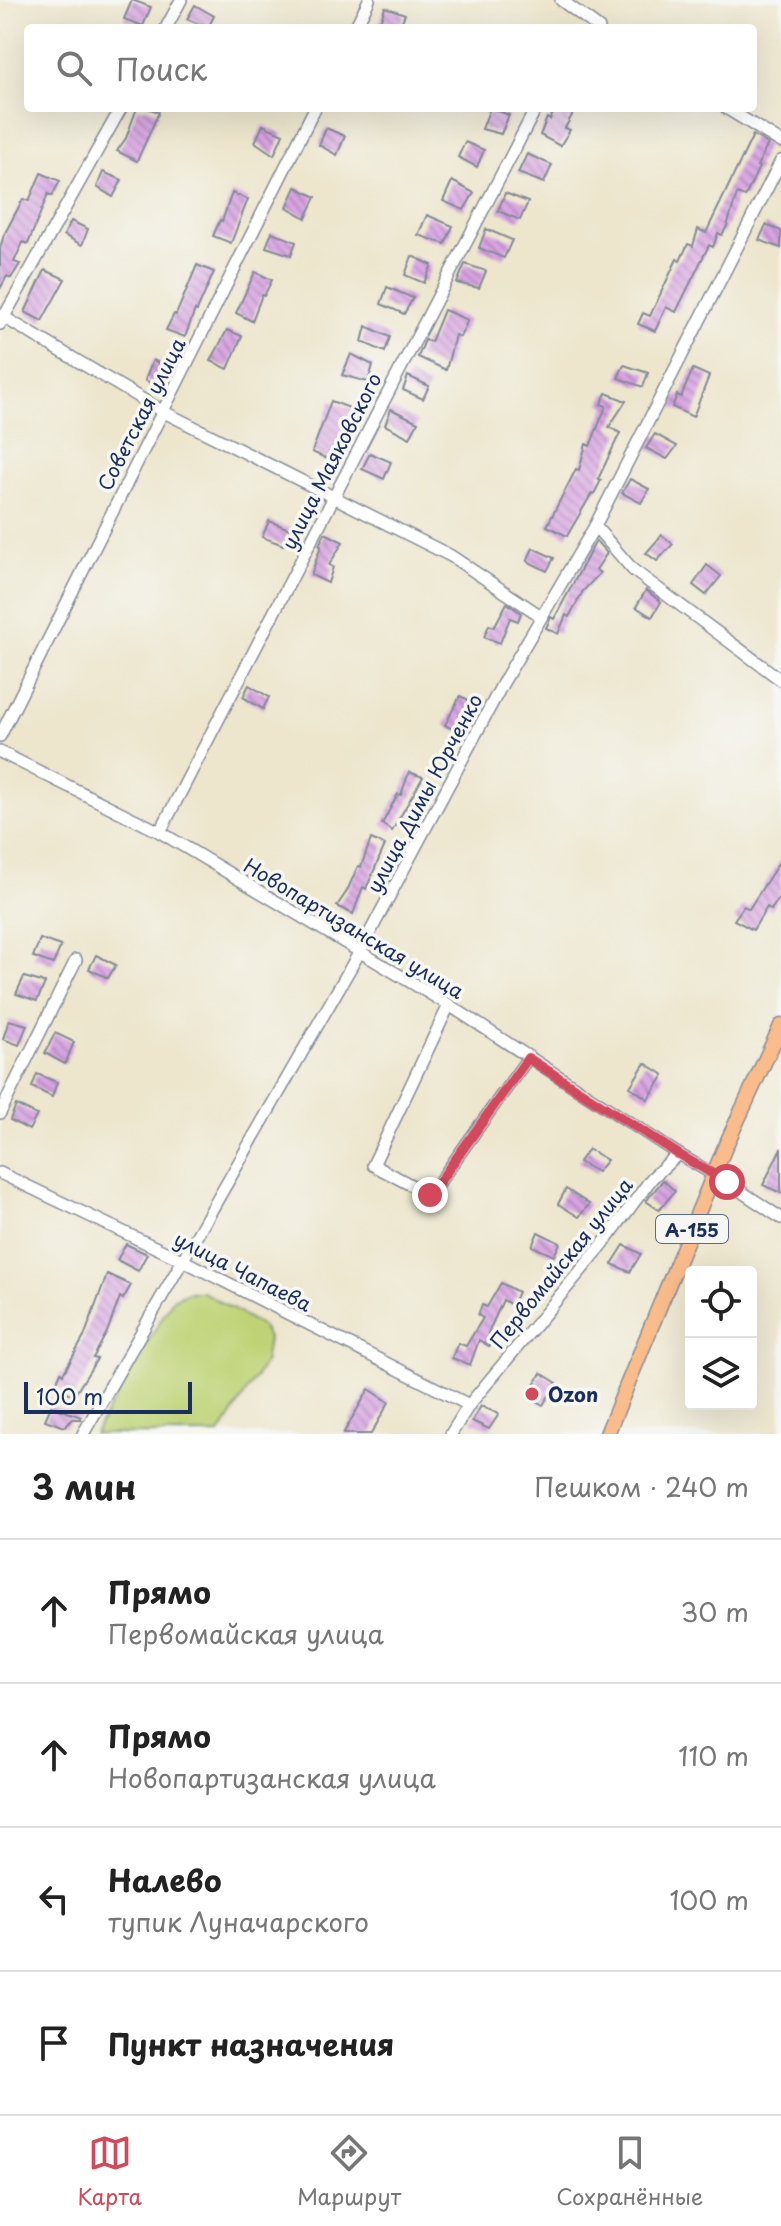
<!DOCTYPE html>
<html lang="ru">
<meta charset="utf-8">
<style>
:root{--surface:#fff;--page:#f2f2f2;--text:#222;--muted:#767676;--line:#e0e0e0;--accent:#d1495b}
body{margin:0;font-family:"Playpen Sans",sans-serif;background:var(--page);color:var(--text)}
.controls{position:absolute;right:24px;bottom:24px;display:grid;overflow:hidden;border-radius:8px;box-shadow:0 8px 32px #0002}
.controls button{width:72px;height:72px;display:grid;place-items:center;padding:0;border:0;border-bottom:2px solid var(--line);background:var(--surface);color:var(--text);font:40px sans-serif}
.scale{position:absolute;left:24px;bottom:20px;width:168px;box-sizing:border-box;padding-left:8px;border:4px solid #1b2f5e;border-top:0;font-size:22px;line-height:28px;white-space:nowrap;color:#1b2f5e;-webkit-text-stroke:6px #f6f6f2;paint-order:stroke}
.stop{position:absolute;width:24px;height:24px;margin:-18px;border:6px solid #d1495b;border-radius:50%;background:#fff}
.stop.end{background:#d1495b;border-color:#fff;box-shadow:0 2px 8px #0008}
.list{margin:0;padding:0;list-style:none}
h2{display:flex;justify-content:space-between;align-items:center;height:104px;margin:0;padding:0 32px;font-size:34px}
h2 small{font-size:26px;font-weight:400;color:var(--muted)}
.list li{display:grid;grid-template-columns:52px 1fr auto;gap:24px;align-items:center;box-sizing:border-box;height:144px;padding:0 32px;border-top:2px solid var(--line)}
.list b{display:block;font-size:30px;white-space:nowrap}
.list p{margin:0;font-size:26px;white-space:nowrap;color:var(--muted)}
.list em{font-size:26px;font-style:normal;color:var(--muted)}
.icon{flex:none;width:44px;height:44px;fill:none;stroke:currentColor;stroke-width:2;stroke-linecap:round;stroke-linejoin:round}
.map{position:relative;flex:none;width:781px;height:1434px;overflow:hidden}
.search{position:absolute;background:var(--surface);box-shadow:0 8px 32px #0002;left:24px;right:24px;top:24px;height:88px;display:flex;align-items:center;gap:20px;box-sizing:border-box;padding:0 28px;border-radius:8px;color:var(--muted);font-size:30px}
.sheet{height:680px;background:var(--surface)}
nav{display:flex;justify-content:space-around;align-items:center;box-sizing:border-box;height:112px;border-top:2px solid var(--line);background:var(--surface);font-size:22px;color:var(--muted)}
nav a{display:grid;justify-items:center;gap:4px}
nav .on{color:var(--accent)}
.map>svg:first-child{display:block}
</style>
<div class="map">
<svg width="781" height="1434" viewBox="0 0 781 1434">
<defs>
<pattern id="building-back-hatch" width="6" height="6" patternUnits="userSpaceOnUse" patternTransform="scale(2)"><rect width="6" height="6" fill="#d8a3e2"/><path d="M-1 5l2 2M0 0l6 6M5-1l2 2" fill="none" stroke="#ae85ba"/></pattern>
</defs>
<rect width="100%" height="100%" fill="#f6f6f2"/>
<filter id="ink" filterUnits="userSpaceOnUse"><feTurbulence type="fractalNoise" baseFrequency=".0125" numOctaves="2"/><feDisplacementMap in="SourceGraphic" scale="16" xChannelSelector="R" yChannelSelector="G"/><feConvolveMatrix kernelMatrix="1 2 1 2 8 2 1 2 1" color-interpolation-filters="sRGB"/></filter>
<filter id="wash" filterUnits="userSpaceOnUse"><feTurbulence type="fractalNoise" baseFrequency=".006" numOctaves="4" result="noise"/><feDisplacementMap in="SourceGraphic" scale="32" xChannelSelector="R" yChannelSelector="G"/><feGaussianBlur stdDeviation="1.8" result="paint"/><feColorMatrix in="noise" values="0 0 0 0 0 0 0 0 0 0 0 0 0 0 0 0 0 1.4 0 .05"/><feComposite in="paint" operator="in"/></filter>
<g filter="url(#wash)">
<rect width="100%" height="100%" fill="#ede6cd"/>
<polygon fill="#bfd376" stroke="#6d816a" stroke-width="2" points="188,1292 203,1292 261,1326 268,1338 264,1364 220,1434 94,1434 173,1299"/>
<g id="blocks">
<g fill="url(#building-back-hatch)">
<polygon points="132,0 151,7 143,26 124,19"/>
<polygon points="195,5 214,16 208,28 187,19"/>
<polygon points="385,7 405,14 399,28 378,28"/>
<polygon points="137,108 147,108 159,112 137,161 117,151 126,138"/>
<polygon points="490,108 509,115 501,134 482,129"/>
<polygon points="555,108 576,108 565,128 570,130 560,146 540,135 547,118 550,120"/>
<polygon points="263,125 283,134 274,155 255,142"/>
<polygon points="326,128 345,136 337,155 319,145"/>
<polygon points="753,135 768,144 757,166 759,167 745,197 737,194 727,226 722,235 718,233 713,247 709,245 676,312 666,307 655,331 638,324 643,313 650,316 677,259 680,261 688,244 693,246 698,229 706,233"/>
<polygon points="465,142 484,150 477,167 458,157"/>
<polygon points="527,154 552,165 544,183 518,173"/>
<polygon points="103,172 122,180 113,197 97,187"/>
<polygon points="41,173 60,181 52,196 48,194 28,244 23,242 14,262 20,264 11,278 7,276 0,289 0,248 4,235 23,199 29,201"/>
<polygon points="452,181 474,193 464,210 443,201"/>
<polygon points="296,187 316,197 306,218 287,207"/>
<polygon points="232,193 248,199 231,243 213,236 220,220 222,221"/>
<polygon points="505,193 528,202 520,220 498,211"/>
<polygon points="427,215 453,226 445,244 418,235"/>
<polygon points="71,221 88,229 82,245 64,235"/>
<polygon points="766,225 781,231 781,248 759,240"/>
<polygon points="486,229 512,240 504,258 479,248"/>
<polygon points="272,232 296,242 291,255 266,247"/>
<polygon points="412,256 432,265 424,283 405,275"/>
<polygon points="465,264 486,271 479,288 457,283"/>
<polygon points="197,265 214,272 197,311 195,310 185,337 166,330 174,314 176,315"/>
<polygon points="45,270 65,279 42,321 25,312"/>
<polygon points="255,272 272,280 264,296 262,295 252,321 236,313"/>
<polygon points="387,287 413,298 404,314 381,304"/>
<polygon points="444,310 468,320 460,337 455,335 446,370 418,357 425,340 431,342"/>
<polygon points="366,326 390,337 385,352 362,342"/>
<polygon points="227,330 242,336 228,369 211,361"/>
<polygon points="351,354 373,365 368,382 342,375"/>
<polygon points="153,360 171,369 162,389 145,380"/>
<polygon points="624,365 648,373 643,387 618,378"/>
<polygon points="693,369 709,376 693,417 672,407 677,395 681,397"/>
<polygon points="408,376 429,386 423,399 403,390"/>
<polygon points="606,393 626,401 609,427 620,433 598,479 601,480 594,494 592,493 567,536 547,526 576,469 579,470 586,444 590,446 606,406 601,404"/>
<polygon points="331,401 355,410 348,431 332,461 312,452"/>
<polygon points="391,409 418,422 410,438 385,425"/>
<polygon points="655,434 677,446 667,459 646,448"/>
<polygon points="370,453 391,462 384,479 362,469"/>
<polygon points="630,479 649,489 641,503 622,493"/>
<polygon points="269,521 290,529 283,545 262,537"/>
<polygon points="325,533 343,542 329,565 333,567 328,583 311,575 321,546 319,545"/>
<polygon points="662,535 673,544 657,561 646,553"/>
<polygon points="596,541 607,553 596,570 600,573 583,591 569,617 566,615 558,634 546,628 551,617 554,619"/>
<polygon points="533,548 554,558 547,571 527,561"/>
<polygon points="707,565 721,576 706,595 693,585"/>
<polygon points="646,590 661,602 652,617 636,607"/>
<polygon points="507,603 521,613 518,621 510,618 500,643 484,637 489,625 494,627"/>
<polygon points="249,685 269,697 263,709 243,697"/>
<polygon points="460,696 473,702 458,732 445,725"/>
<polygon points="409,772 423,777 392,831 382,824 398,794 401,795"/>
<polygon points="371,839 385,845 366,889 363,887 353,914 337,906 347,891 358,866 361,867"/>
<polygon points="781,859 781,895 771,910 767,907 753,930 734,920 744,906 749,909"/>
<polygon points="40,939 61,946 53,964 33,957"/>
<polygon points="96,955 116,965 108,978 89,969"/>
<polygon points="24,977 45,983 37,1001 16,994"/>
<polygon points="9,1020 27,1025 19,1045 3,1039"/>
<polygon points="55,1033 74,1042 65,1064 45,1053"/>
<polygon points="645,1063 664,1075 648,1099 630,1087"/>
<polygon points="37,1074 57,1082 52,1097 32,1087"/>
<polygon points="16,1105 37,1115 29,1130 10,1120"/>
<polygon points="781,1148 781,1193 763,1185"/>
<polygon points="588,1149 607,1160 597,1172 579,1162"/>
<polygon points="663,1180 675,1191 659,1210 646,1201"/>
<polygon points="566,1189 589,1204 579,1217 558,1204"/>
<polygon points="538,1232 560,1243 554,1256 532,1246"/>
<polygon points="126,1244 147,1254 138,1271 117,1260"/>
<polygon points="624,1245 641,1254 630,1272 612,1264"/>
<polygon points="107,1274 131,1285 123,1299 120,1297 107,1332 93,1358 97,1359 74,1396 55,1386 61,1372 63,1374 84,1337"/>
<polygon points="501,1283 518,1292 512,1305 503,1300 488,1333 494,1336 489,1346 479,1340 470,1365 452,1358 458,1343 466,1346 483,1318 478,1315 482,1305 487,1307"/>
<polygon points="541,1373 557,1383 543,1405 528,1396"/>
<polygon points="369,1389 389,1402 371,1434 343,1434"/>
<polygon points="51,1406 81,1417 81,1419 72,1419 65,1427 45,1420"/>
<polygon points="481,1406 499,1414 489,1429 472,1421"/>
</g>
</g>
</g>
<g filter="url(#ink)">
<use href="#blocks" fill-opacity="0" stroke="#848a96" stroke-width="2"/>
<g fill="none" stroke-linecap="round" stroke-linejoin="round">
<defs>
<g id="minor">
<polyline points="561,0 599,28"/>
<polyline points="166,28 181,0"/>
<polyline points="355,28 369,0"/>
<polyline points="726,108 781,142"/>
<polyline points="0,315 162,411 451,556 541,616"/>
<polyline points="0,324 121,108"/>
<polyline points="595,526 633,570 781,680"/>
<polyline points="0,736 315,108"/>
<polyline points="0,752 160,832 449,1005 678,1154"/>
<polyline points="160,832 536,108"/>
<polyline points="449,1005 373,1165 430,1195 528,1058"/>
<polyline points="0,1113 76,960"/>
<polyline points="0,1173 184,1261 469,1405"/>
<polyline points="83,1434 359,953 504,681 595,526 781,161"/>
<polyline points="451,1434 469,1405 603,1244 652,1178 678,1154 727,1182 781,1218"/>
</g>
<polyline id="major" points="607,1434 725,1147 781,1026"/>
</defs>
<use href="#minor" stroke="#848a96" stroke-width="14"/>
<use href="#major" stroke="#848a96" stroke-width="17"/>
<use href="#minor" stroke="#fff" stroke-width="11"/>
<use href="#major" stroke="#fabc8b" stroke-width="14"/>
</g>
</g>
<g fill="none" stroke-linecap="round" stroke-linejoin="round" filter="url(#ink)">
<polyline stroke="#d1495b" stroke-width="10" points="430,1195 528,1058 678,1154 727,1182"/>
</g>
<circle fill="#d1495b" stroke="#f6f6f2" stroke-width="3" cx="532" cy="1394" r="8"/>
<g text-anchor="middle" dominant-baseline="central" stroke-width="7" stroke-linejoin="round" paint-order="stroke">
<rect fill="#f6f6f2" stroke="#5d6b8a" stroke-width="2" x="656" y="1215" width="72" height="28" rx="6"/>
<g font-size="18" font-weight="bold" fill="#1b2f5e">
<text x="692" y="1229">А-155</text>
</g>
<g font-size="20" fill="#1b2f5e" stroke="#f6f6f2">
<text transform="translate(141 414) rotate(-63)">Советская улица</text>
<text transform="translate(331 461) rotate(-63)">улица Маяковского</text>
<text transform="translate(424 793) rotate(-62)">улица Димы Юрченко</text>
<text transform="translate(354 928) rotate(31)">Новопартизанская улица</text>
<text transform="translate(561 1263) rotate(-51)">Первомайская улица</text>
<text transform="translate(243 1271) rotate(27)">улица Чапаева</text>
</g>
<g font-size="20" font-weight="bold" fill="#1b2f5e" stroke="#f6f6f2" text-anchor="start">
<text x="548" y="1394">Ozon</text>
</g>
</g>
</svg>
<div class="controls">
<button><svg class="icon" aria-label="locate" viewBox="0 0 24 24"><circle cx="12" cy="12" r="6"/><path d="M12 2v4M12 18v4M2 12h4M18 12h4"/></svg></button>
<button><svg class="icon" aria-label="layers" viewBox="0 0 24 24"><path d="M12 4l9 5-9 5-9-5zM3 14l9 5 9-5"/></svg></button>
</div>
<div class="scale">100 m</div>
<div class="stop" style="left:727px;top:1182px"></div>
<div class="stop end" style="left:430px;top:1195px"></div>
<div class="search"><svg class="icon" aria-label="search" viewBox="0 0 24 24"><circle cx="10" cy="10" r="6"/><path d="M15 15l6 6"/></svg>Поиск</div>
</div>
<section class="sheet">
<h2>3 мин<small>Пешком · 240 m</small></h2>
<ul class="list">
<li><svg class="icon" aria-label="ahead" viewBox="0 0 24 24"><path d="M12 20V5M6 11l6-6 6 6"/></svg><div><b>Прямо</b><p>Первомайская улица</p></div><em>30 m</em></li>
<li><svg class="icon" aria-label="ahead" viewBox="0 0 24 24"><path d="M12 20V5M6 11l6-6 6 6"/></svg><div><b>Прямо</b><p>Новопартизанская улица</p></div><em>110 m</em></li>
<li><svg class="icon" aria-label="left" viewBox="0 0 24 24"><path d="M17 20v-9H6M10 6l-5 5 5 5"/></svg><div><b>Налево</b><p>тупик Луначарского</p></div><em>100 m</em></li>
<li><svg class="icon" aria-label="arrive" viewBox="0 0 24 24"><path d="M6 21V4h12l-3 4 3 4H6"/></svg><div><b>Пункт назначения</b></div></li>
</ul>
</section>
<nav>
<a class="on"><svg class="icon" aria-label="map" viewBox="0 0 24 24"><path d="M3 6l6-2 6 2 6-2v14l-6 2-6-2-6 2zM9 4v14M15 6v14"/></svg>Карта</a>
<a><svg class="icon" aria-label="directions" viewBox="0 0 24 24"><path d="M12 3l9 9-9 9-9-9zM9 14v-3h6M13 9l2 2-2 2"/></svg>Маршрут</a>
<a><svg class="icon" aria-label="saved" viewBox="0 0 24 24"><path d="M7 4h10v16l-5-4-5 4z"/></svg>Сохранённые</a>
</nav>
